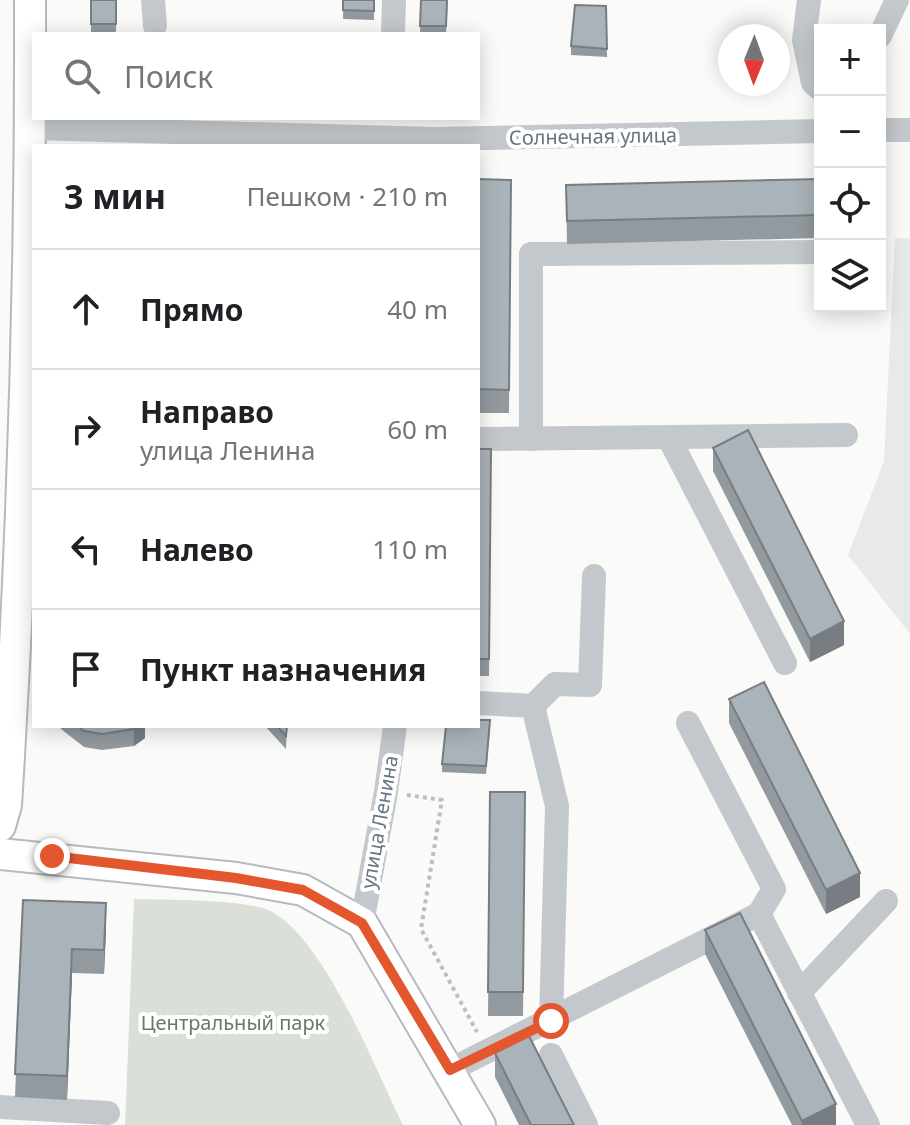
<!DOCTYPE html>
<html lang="ru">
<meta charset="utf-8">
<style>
:root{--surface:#fff;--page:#f6f6f6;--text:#202124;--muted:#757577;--line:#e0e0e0}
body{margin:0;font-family:"Noto Sans",sans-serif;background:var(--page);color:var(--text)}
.controls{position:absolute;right:24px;top:24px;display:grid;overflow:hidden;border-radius:0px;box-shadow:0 4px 20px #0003}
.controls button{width:72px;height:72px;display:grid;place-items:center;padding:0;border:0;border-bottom:2px solid var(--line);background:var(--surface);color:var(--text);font:40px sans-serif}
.compass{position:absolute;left:718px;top:24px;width:72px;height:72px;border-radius:50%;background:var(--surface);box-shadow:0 4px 20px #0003;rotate:181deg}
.stop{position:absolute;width:24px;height:24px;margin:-18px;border:6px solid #e4572e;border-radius:50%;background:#fff}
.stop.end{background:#e4572e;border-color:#fff;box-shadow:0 2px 8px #0008}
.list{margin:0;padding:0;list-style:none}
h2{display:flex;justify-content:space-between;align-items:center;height:104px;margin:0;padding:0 32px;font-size:34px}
h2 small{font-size:26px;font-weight:400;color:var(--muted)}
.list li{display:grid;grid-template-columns:52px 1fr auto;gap:24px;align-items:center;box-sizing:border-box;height:120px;padding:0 32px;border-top:2px solid var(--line)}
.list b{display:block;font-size:30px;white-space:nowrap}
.list p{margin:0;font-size:26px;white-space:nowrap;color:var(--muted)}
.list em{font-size:26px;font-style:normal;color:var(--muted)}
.icon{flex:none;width:44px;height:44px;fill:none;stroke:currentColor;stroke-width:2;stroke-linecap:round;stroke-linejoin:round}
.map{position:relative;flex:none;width:910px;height:1125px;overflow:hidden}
.search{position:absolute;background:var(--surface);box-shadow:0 4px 20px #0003;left:32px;top:32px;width:448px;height:88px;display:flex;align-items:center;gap:20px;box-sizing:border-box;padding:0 28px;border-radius:0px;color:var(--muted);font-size:30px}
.panel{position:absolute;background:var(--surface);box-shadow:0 4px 20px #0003;left:32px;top:144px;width:448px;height:584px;border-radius:0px}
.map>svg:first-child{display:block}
</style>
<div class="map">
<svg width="910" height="1125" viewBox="0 0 910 1125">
<rect width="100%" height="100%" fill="#fafaf8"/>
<polygon fill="#e8e9e9" points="895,238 910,238 910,634 848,555 884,461"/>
<path fill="#dadfd7" d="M 134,899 C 165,900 241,899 268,910 C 323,934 376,1071 403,1125 L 125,1125 Z"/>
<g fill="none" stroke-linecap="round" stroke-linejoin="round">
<defs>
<g id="major">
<path d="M 0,826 L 6,805 C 23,537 31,268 30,0"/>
<polyline points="0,854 236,878 303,890 362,923 480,1125"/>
</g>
</defs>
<use href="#major" stroke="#b5babe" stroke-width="34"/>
<polyline stroke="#bbbfc2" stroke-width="4" stroke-dasharray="4 4" stroke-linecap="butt" points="407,795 442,800 421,929 477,1032"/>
<g stroke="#c3c8cc" stroke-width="24">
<polyline points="153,0 155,26"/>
<polyline points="809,0 804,40 813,83 820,89"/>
<polyline points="393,34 394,0"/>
<polyline points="880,36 897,0"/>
<polyline points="31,128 434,139 820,131"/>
<polyline points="880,130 910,130"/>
<polyline points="478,439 846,435"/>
<polyline points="531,439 531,254 820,252"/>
<polyline points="670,440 785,663"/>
<polyline points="478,703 533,706 557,806 551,1021"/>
<polyline points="533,706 555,684 590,685 594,576"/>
<polyline points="688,723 774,889 759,914"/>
<polyline points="362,923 386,792 395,726"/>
<polyline points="799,993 886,901"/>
<polyline points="551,1055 586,1125"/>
<polyline points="450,1070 759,914 868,1125"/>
<polyline points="0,1107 108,1113"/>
</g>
<use href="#major" stroke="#fff" stroke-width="30"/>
</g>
<g fill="#929a9f">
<polygon points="91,0 116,0 116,32 91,33"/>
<polygon points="343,0 374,0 374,20 343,19"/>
<polygon points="421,0 448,0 446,34 420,34"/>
<polygon points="606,6 607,57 571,55 571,46"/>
<polygon points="478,179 511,180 509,413 478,413"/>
<polygon points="820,179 820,238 567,244 566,185"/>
<polygon points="713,448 844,645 810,662 713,471"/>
<polygon points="478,449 491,449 489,676 478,676"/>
<polygon points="729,699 860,897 826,914 729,723"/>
<polygon points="61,726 145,726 145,738 134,746 102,750 84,747 61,729"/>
<polygon points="265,726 287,726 286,749"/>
<polygon points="490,729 486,774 442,772 442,764"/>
<polygon points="490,792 525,792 523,1016 488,1016"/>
<polygon points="23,900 106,927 104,974 72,973 67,1100 15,1097"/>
<polygon points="705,930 836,1125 792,1125 705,954"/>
<polygon points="495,1053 574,1125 519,1125 495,1077"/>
</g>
<g fill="#777d82">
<polygon points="844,621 844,645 810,662 810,639"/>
<polygon points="138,726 145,726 145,738 134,746 134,729"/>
<polygon points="860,873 860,897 826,914 826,890"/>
<polygon points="106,903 106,927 104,974 104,950"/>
<polygon points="72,949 72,973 67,1100 67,1076"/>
<polygon points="836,1104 836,1125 802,1125 802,1121"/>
</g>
<g fill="#aab3b9" stroke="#777d82" stroke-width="2">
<rect x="91" y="0" width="25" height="24"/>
<polygon points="343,0 374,0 374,11 343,10"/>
<polygon points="421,0 447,0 446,26 420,26"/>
<polygon points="575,5 606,6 607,49 571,46"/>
<polygon points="478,179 511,180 509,390 478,389"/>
<polygon points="820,179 820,215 567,221 566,185"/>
<polygon points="748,430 844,621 810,639 713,448"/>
<polygon points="478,449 491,449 489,659 478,659"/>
<polygon points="764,682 860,873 826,890 729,699"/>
<polygon points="478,720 490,720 486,766 442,764 446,726 478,726"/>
<polygon points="78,726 138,726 134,729 102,734 84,731"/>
<polygon points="277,726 287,726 286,736"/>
<polygon points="490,792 525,792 523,992 488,992"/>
<polygon points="23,900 106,903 104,950 72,949 67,1076 15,1074"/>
<polygon points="740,913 836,1104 802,1121 705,930"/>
<polygon points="529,1036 574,1125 531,1125 495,1053"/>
</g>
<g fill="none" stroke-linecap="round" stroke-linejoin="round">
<polyline stroke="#e4572e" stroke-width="10" points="52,856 236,878 303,890 362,923 450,1070 551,1021"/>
</g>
<g text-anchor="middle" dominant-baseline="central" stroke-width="8" stroke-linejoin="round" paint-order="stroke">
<g font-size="20" fill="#657683" stroke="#fff">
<text transform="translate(593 136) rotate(-1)">Солнечная улица</text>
<text transform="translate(379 822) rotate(-80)">улица Ленина</text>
</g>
<g font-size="20" fill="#687a64" stroke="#fff">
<text x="233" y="1022">Центральный парк</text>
</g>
</g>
</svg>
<div class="controls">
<button>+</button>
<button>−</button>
<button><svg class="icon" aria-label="locate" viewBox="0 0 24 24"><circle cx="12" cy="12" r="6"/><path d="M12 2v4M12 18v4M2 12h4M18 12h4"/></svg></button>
<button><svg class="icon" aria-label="layers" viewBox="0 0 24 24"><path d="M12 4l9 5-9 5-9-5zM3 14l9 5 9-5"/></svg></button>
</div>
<svg class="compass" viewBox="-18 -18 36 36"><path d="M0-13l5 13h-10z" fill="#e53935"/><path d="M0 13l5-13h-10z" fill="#757577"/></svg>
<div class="stop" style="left:551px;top:1021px"></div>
<div class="stop end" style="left:52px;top:856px"></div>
<div class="search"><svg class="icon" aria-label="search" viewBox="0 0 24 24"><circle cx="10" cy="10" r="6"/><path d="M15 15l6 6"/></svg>Поиск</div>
<section class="panel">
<h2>3 мин<small>Пешком · 210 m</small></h2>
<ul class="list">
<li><svg class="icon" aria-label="ahead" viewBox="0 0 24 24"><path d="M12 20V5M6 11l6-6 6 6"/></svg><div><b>Прямо</b></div><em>40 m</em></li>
<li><svg class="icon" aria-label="right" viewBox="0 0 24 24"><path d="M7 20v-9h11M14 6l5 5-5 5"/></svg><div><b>Направо</b><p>улица Ленина</p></div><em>60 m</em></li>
<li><svg class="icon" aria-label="left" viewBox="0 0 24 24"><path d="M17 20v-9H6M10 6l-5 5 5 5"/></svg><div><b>Налево</b></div><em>110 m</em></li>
<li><svg class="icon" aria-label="arrive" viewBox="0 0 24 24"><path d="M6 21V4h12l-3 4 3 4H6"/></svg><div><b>Пункт назначения</b></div></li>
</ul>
</section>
</div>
